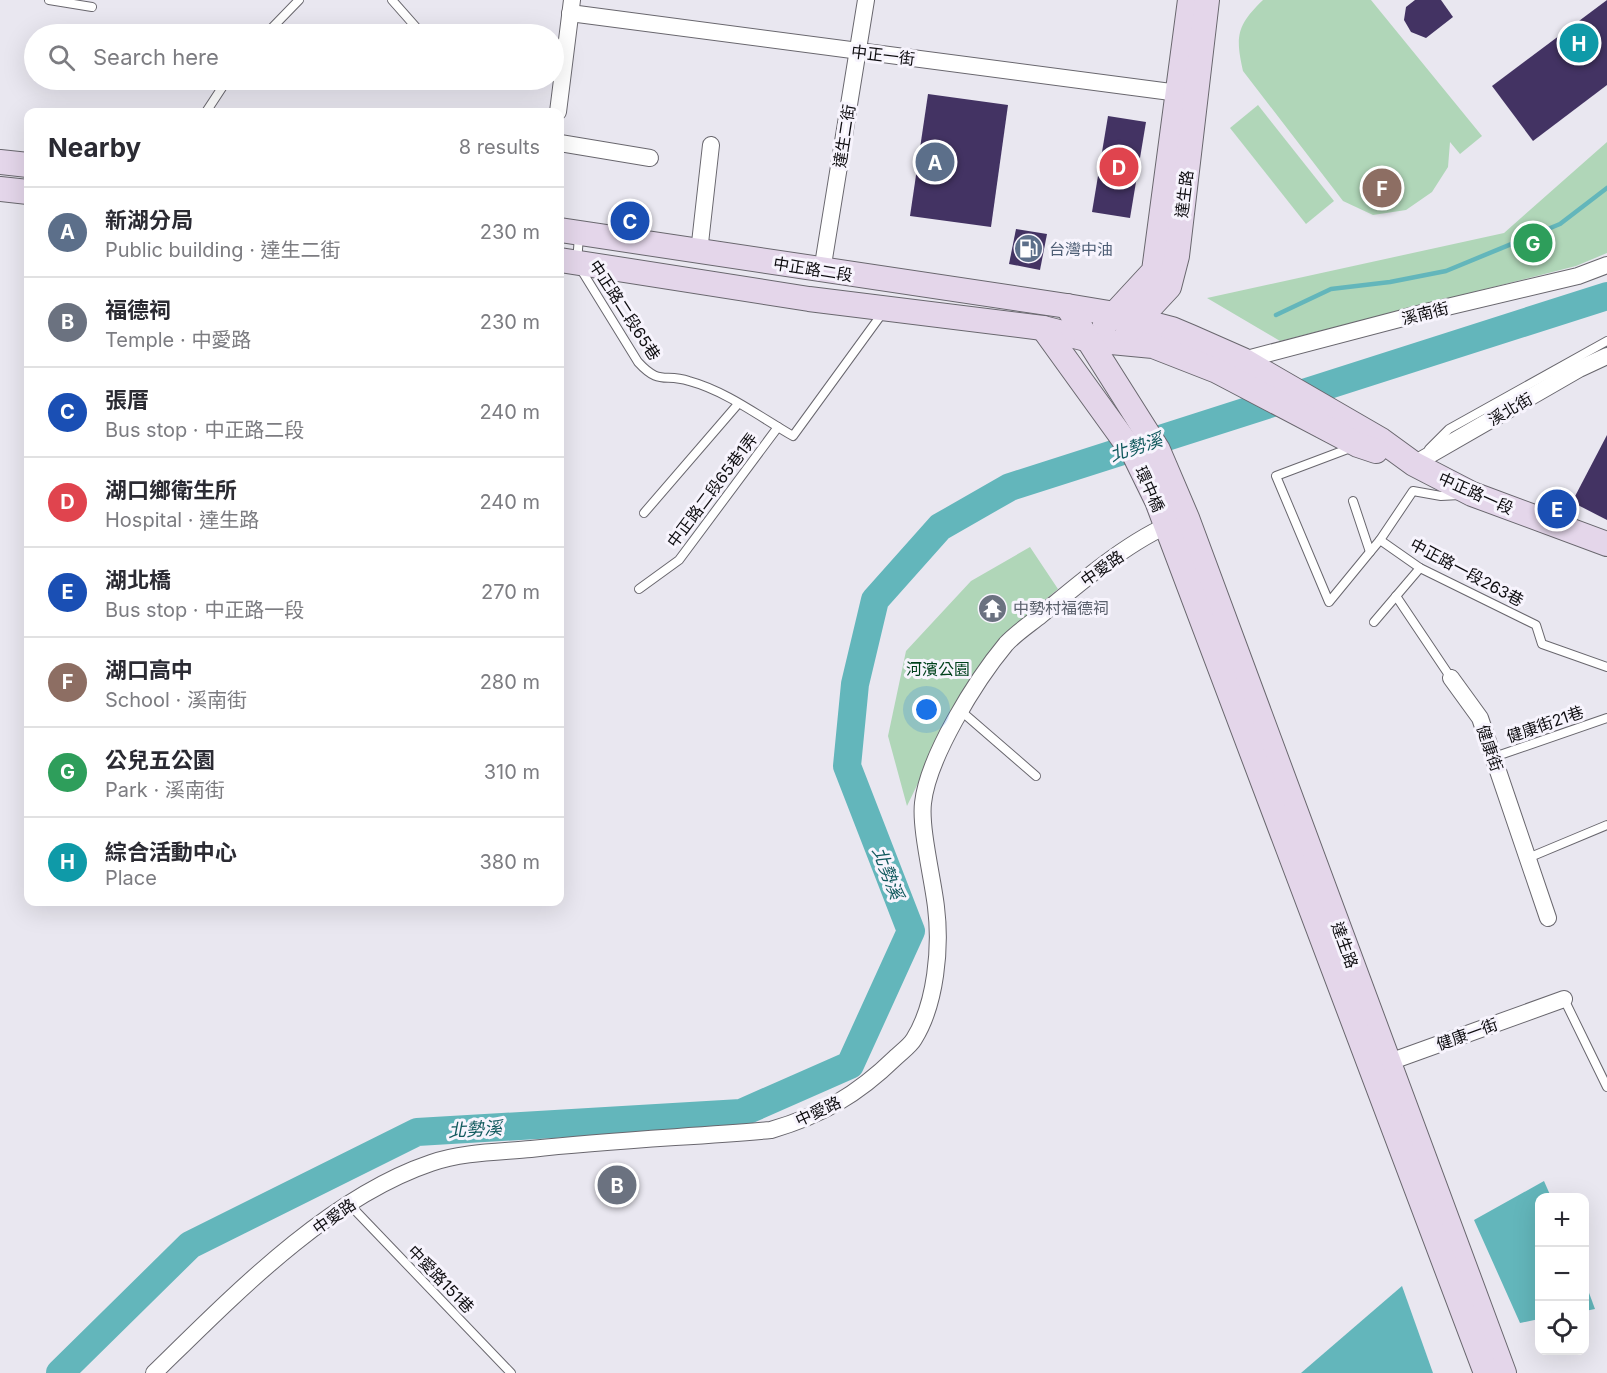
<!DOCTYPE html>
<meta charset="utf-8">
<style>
:root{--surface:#fff;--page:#f2f2f3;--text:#2b2b33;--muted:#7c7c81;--line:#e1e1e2;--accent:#111827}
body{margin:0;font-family:Inter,"Noto Sans TC",sans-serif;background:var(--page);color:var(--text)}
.controls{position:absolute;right:18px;bottom:18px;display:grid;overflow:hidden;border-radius:12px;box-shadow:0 6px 24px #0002}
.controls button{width:54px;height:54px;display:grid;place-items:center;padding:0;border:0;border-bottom:2px solid var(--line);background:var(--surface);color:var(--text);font:30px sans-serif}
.you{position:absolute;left:927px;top:710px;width:21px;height:21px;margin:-15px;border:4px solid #fff;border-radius:50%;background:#1a73e8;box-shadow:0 0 0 9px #1a73e833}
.badge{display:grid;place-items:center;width:39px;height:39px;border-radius:50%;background:var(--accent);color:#fff;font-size:20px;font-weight:700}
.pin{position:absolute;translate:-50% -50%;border:3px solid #fff;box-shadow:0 2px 6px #0006}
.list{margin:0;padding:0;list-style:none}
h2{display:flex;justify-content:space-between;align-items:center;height:78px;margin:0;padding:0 24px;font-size:26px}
h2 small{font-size:20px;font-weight:400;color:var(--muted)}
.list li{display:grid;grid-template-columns:39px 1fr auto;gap:18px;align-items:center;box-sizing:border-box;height:90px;padding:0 24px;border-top:2px solid var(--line)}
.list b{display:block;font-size:22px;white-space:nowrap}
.list p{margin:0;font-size:20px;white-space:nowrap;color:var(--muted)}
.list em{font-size:20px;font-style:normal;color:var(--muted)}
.icon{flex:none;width:33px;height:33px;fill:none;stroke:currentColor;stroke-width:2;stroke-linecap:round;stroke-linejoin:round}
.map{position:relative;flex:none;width:1607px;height:1373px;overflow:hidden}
.search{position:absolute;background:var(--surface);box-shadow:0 6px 24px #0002;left:24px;top:24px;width:540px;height:66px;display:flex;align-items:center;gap:15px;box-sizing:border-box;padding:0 21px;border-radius:33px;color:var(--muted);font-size:22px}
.panel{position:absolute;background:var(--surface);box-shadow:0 6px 24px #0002;left:24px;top:108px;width:540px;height:798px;border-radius:12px}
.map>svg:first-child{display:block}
</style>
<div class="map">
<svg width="1607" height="1373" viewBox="0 0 1607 1373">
<rect width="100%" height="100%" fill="#e9e7f0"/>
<g fill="#b0d6b8">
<path d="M 1263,0 L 1371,0 L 1482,136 L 1460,154 L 1450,142 L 1448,167 L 1432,192 L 1406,210 L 1373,215 L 1343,201 L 1243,71 C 1235,36 1237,25 1263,0 Z"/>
<polygon points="1258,105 1334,201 1306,224 1230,128"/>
<polygon points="1607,142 1607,253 1576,266 1280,341 1207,298 1504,233"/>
<polygon points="1030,547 1058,589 999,639 954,709 907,806 888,736 906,651 971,581"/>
</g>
<g fill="#63b6bb">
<polygon points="1544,1181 1551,1197 1540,1198 1539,1319 1520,1323 1474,1220"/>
<polygon points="1585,1282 1595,1309 1585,1311 1584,1311"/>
<polygon points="1402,1286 1433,1373 1301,1373"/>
</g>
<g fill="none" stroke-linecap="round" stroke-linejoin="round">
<polyline stroke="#63b6bb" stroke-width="4.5" points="1276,315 1331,289 1390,282 1446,271 1560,224 1607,188"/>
<polyline stroke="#63b6bb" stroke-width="28" points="60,1373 190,1245 417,1132 741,1113 850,1065 911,931 847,766 855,684 875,600 940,527 1010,487 1607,296"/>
</g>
<g fill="#433363">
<polygon points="1415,0 1441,0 1453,17 1426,38 1411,32 1404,20 1406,7"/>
<polygon points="1607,0 1607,85 1533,141 1492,86"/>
<polygon points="928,94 1008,105 991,227 910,216"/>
<polygon points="1108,116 1146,122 1130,218 1092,212"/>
<polygon points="1016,229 1047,234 1040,270 1009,264"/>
<polygon points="1607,435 1607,520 1572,502"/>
</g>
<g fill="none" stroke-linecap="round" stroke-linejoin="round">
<defs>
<g id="lane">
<polyline points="49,0 92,7"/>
<polyline points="392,0 422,34"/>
<polyline points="266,34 299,0"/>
<polyline points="206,112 227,80"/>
<path d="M 579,236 L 577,263 L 638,362 C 660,386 664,373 689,381 C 726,391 760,417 793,436 L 884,311"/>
<polyline points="1353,447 1276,476 1329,602 1370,552"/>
<polyline points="1429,449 1449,429 1607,341"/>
<polyline points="1460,495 1441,496 1413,491 1380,540 1420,568 1536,625 1542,644 1607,667"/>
<polyline points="1353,501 1370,552 1380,540"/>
<polyline points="644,513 738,404"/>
<polyline points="639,589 679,560 778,427"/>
<polyline points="1396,596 1451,678"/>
<polyline points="1374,622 1420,568"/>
<polyline points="961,711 1036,776"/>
<polyline points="1494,757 1607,718"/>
<polyline points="1528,858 1607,825"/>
<polyline points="1564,999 1607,1087"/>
<polyline points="349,1204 511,1373"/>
</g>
<g id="street">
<polyline points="570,13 1186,94"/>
<polyline points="558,112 572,0"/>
<polyline points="560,143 650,158"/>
<polyline points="699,252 711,145"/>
<polyline points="822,271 866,0"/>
<polyline points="1243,360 1426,312 1578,276 1607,265"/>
<polyline points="1414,464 1579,369 1607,356"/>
<polyline points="1451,678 1480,718 1548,918"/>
<polyline points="1381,1065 1564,999"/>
<path d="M 154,1373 C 232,1297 327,1198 431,1163 C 462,1152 499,1152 531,1149 C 611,1140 691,1137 771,1130 C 822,1115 857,1095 895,1058 C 901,1052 910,1046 914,1039 C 936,1004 941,947 936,907 C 933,880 920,828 923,803 C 928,757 976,680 1006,644 C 1016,633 1030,624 1041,615 C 1080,583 1128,541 1175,522"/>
</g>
<g id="secondary">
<polyline points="0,162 28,165"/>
<polyline points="0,189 28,192"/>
<polyline points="560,230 1067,306 1115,314 1172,329 1191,337 1243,360 1381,440 1414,464 1472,494 1607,544"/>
<polyline points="560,260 809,299 1043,328 1090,340 1153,346 1217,371 1358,445 1376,451"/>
<polyline points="1067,306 1158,450 1187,518 1504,1373"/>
<polyline points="1105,324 1154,271 1190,0"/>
<polyline points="1043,328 1134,454 1157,501 1486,1373"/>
<polyline points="1128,331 1169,287 1177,256 1207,0"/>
</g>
</defs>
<use href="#lane" stroke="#69676e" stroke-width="10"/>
<use href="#street" stroke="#69676e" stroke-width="18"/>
<use href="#secondary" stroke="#69676e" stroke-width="26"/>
<use href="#lane" stroke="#fff" stroke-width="8"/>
<use href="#street" stroke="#fff" stroke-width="16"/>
<use href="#secondary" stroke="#e4d6ea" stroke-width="24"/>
</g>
<defs>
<symbol id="fuel-disc" viewBox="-11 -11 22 22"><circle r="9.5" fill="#5c6f8a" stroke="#f7f4fd"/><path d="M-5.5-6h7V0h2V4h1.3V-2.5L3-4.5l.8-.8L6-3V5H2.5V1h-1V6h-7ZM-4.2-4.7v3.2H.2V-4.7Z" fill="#fff"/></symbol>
<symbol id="temple-disc" viewBox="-11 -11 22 22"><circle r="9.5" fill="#6b7280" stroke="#f7f4fd"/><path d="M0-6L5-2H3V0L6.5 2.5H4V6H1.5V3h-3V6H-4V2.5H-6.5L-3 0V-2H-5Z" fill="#fff"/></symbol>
</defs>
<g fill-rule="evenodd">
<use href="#fuel-disc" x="1012" y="232" width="33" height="33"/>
<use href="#temple-disc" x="976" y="592" width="33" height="33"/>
</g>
<g text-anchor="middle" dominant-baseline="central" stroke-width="6" stroke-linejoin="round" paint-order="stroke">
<g font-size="16" fill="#0d0c0f" stroke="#f7f4fd">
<text transform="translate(883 55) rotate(7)">中正一街</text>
<text transform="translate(844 136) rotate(-81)">達生二街</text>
<text transform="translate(1184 194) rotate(-83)">達生路</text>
<text transform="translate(813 269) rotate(9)">中正路二段</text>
<text transform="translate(625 310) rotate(57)">中正路二段65巷</text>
<text transform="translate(1425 313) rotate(-14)">溪南街</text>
<text transform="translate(1510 409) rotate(-30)">溪北街</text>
<text transform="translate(1150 489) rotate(66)">環中橋</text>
<text transform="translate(712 490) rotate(-53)">中正路二段65巷1弄</text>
<text transform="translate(1476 493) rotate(24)">中正路一段</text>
<text transform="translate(1102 568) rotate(-35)">中愛路</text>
<text transform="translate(1467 572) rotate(28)">中正路一段263巷</text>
<text transform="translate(1545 724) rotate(-19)">健康街21巷</text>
<text transform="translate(1490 748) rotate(71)">健康街</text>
<text transform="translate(1345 945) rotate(70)">達生路</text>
<text transform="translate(1467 1034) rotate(-20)">健康一街</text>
<text transform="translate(818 1111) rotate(-25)">中愛路</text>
<text transform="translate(334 1216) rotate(-35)">中愛路</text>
<text transform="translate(441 1279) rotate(46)">中愛路151巷</text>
</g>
<g font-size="16" fill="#4e5e75" stroke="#f7f4fd" text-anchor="start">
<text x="1049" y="249">台灣中油</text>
</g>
<g font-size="16" fill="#5b616d" stroke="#f7f4fd" text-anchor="start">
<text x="1013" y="608">中勢村福德祠</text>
</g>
<g font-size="16" fill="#00411c" stroke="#f7f4fd">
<text x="938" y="669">河濱公園</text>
</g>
<g font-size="18" font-style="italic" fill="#125a5e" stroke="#f7f4fd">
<text transform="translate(1136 447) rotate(-18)">北勢溪</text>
<text transform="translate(888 873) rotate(69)">北勢溪</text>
<text transform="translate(475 1129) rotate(-3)">北勢溪</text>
</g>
</g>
</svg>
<div class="controls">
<button>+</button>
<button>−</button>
<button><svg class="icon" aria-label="locate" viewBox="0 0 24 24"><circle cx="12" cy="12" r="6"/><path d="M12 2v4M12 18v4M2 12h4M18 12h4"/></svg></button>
</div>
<div class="you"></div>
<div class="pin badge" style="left:935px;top:162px;background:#5c6f8a">A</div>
<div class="pin badge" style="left:617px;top:1185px;background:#6b7280">B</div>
<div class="pin badge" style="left:630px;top:221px;background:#1a4fb4">C</div>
<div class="pin badge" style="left:1119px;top:167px;background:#e0444e">D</div>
<div class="pin badge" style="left:1557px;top:509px;background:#1a4fb4">E</div>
<div class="pin badge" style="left:1382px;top:188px;background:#8d6e63">F</div>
<div class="pin badge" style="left:1533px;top:243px;background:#2e9e5b">G</div>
<div class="pin badge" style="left:1579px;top:43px;background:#0f9aa8">H</div>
<div class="search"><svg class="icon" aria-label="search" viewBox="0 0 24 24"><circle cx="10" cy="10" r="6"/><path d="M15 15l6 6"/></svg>Search here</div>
<section class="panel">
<h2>Nearby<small>8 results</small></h2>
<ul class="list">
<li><span class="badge" style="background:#5c6f8a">A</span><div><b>新湖分局</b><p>Public building · 達生二街</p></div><em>230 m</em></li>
<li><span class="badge" style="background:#6b7280">B</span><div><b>福德祠</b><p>Temple · 中愛路</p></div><em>230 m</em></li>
<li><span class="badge" style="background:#1a4fb4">C</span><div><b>張厝</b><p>Bus stop · 中正路二段</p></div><em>240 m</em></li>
<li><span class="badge" style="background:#e0444e">D</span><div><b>湖口鄉衛生所</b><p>Hospital · 達生路</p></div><em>240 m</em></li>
<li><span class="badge" style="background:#1a4fb4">E</span><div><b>湖北橋</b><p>Bus stop · 中正路一段</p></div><em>270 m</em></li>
<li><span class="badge" style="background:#8d6e63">F</span><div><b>湖口高中</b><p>School · 溪南街</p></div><em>280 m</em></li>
<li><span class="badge" style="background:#2e9e5b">G</span><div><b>公兒五公園</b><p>Park · 溪南街</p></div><em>310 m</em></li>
<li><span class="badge" style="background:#0f9aa8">H</span><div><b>綜合活動中心</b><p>Place</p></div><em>380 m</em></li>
</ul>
</section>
</div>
